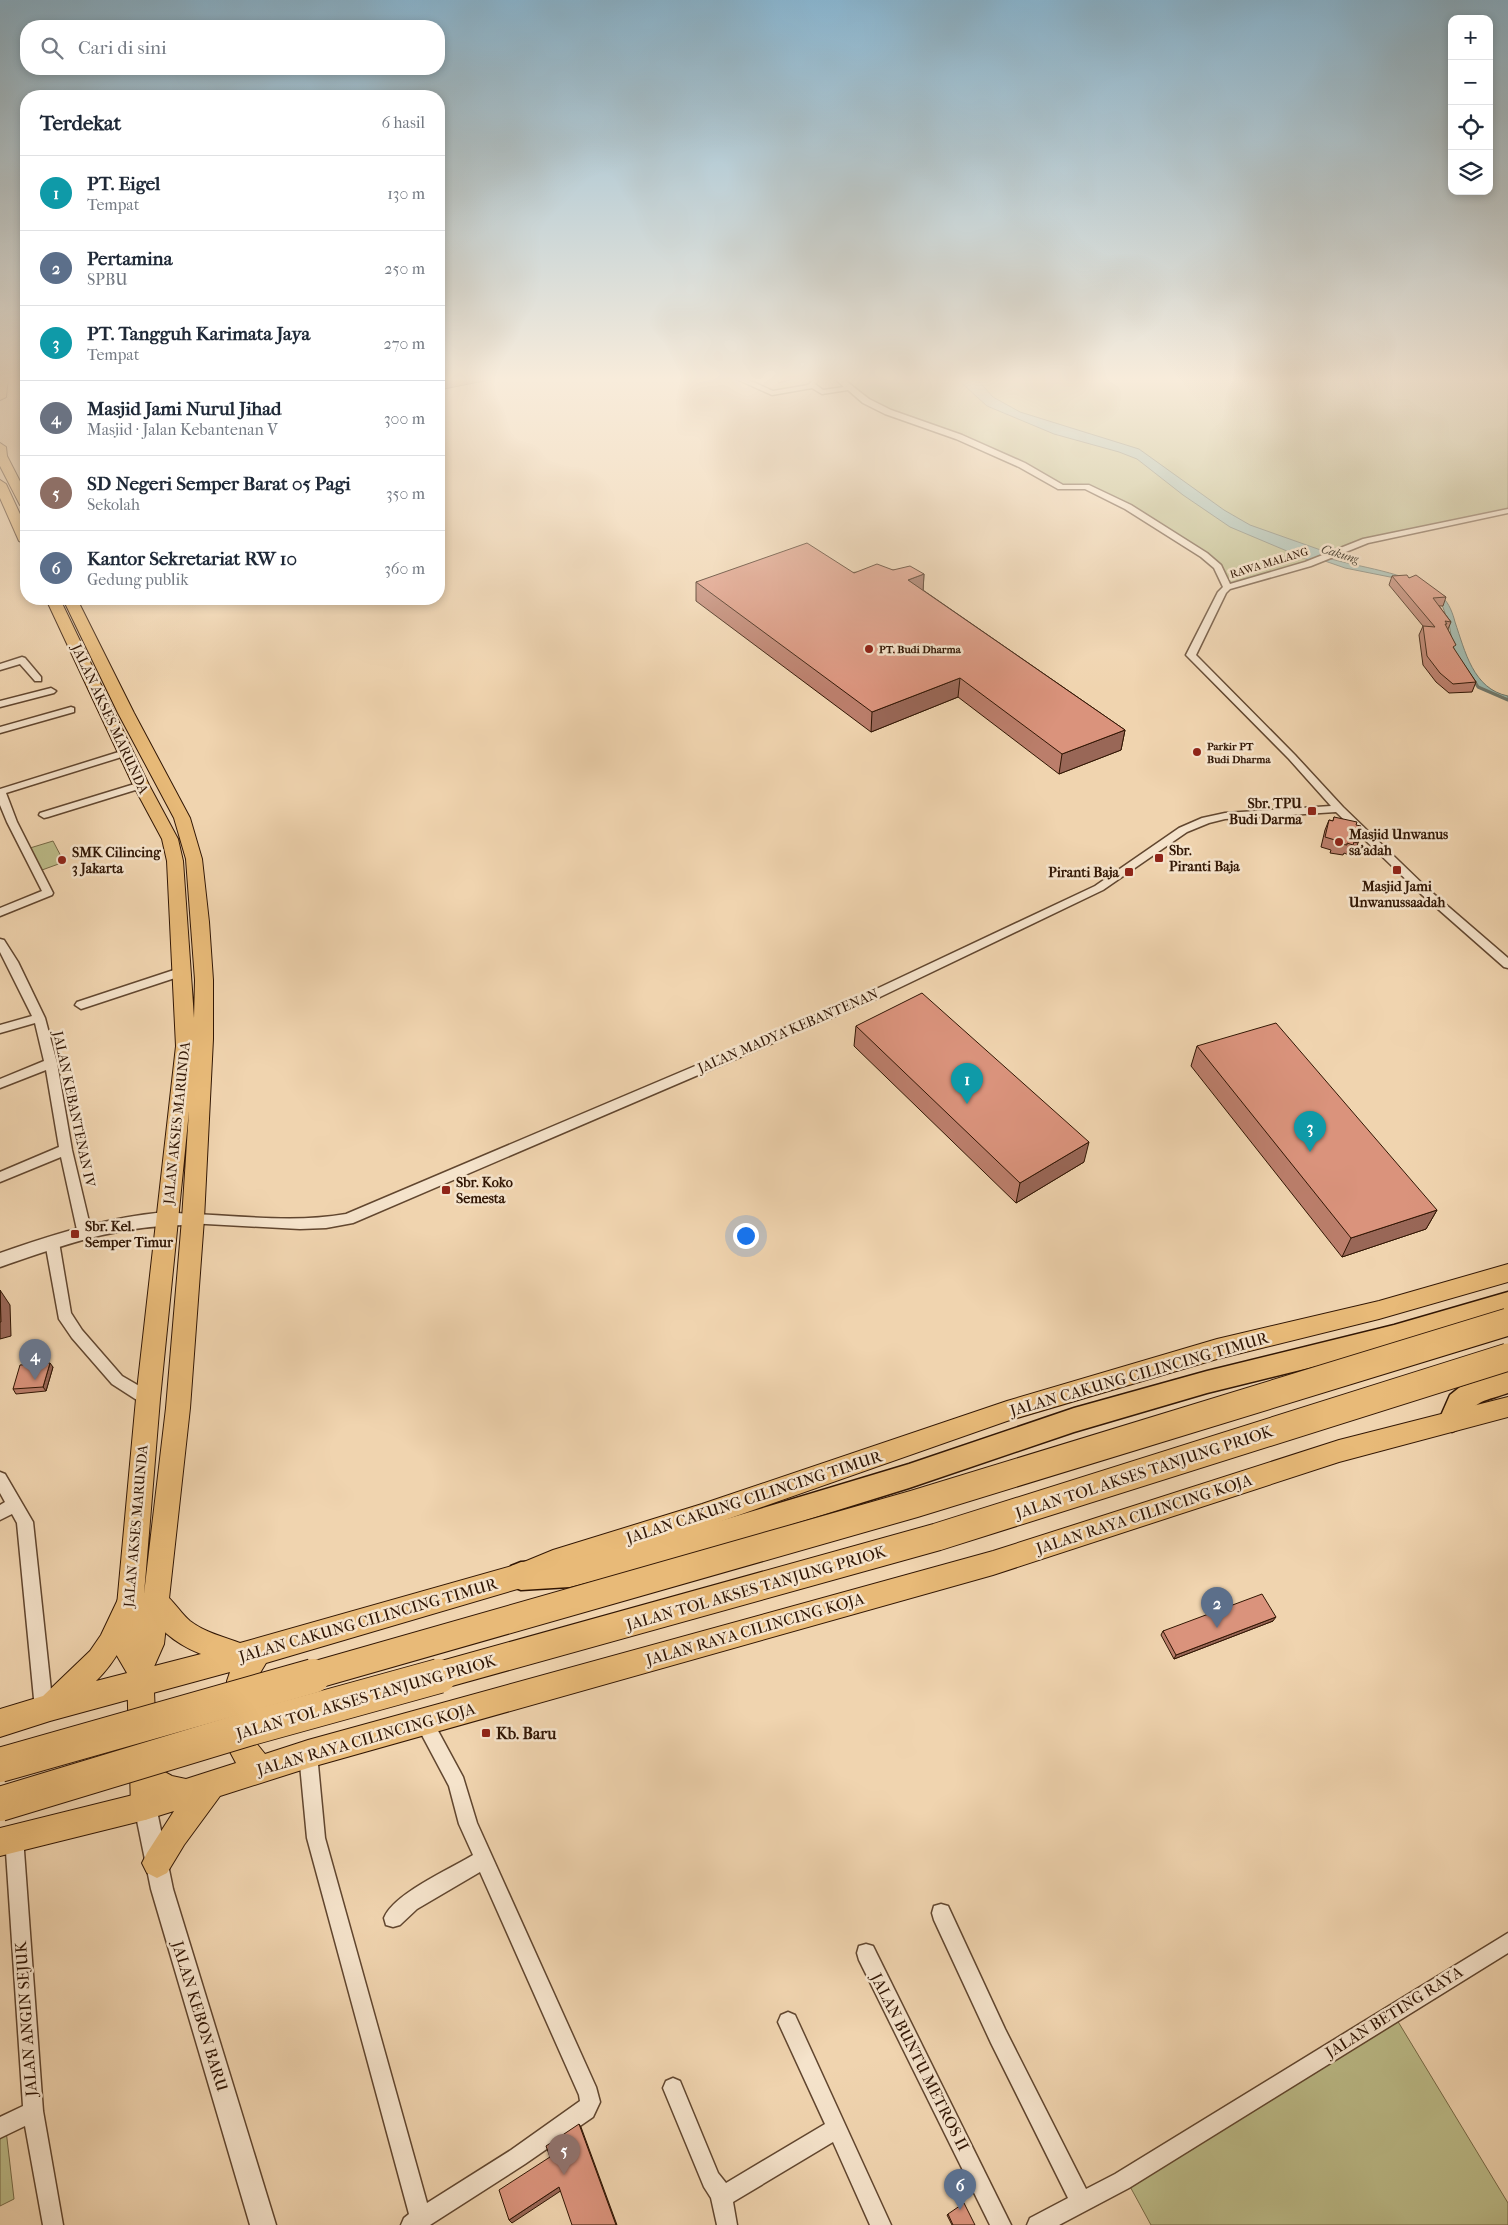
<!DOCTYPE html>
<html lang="id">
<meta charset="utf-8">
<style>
:root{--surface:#fff;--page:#f6f6f7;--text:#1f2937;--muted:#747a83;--line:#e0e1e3;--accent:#8f2418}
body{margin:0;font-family:"IM FELL French Canon",serif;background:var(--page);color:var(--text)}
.controls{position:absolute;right:15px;top:15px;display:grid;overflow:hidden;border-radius:10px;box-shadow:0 2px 8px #0003}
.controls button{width:45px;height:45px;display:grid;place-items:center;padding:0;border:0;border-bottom:1px solid var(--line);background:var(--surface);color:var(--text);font:25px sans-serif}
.you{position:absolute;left:745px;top:1235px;width:18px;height:18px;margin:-12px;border:4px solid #fff;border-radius:50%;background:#1a73e8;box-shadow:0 0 0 8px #1a73e833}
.badge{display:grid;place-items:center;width:32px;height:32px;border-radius:50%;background:var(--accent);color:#fff;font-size:16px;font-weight:700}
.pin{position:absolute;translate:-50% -41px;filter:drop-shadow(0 1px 2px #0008)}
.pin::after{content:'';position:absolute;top:26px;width:18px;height:15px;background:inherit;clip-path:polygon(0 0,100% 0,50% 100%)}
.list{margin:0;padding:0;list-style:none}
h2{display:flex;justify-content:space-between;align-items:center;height:65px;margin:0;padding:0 20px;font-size:21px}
h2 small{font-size:16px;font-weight:400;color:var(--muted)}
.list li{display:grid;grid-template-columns:32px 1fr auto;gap:15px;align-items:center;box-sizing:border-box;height:75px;padding:0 20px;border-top:1px solid var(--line)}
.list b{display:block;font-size:19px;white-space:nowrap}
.list p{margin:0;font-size:16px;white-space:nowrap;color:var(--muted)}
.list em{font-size:16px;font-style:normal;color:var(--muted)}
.icon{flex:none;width:28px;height:28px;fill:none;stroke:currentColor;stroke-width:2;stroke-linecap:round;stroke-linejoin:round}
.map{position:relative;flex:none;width:1508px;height:2225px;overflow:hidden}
.search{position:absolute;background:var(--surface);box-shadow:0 2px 8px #0003;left:20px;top:20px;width:425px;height:55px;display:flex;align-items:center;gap:12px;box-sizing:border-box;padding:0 18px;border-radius:20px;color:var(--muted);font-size:19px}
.panel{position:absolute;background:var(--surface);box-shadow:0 2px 8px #0003;left:20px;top:90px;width:425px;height:515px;border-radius:20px}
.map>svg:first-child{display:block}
</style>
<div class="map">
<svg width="1508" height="2225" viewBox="0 0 1508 2225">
<rect width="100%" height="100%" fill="#f0d4af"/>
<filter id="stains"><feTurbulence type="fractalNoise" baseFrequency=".004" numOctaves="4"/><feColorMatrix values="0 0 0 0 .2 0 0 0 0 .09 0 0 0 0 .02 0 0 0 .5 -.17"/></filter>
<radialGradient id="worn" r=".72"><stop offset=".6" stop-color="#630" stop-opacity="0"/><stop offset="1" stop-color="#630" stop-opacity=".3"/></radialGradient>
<g fill="#bcbc89" stroke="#766946">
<polygon points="837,378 1508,378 1508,511 1366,541 1321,558 1227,587 1218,567 1128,507 1086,487 1061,487 959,437 888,412"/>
<polygon points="53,841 64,862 42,870 30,848"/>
<polygon points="1394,2015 1508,2203 1508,2225 1151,2225 1127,2181"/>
<polygon points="6,2130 14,2199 0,2206 0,2133"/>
</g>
<path fill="#9ab8ae" stroke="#70776a" d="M 956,378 L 976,378 L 993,397 L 1020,412 L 1139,449 L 1224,510 L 1250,525 L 1332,554 L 1328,556 L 1331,559 C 1368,569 1412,573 1443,598 C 1449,603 1453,614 1455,622 C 1465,651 1473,689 1508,696 L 1508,699 L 1481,688 L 1469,679 L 1453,646 L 1449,624 L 1441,602 L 1395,578 L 1345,568 L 1322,560 L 1313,562 L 1230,527 L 1183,495 L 1137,459 L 1119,452 L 1054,434 L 987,406 Z"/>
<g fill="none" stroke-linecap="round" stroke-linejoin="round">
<polyline stroke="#70776a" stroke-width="3" points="1475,682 1478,687 1508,700"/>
<defs>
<g id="minor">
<path d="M 734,378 L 744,378 L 773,391 L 808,385 L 815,379 L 818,381 L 815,384 L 823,390 L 844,387 L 834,378 L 842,378 L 869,399 L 891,410 L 962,435 L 1025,463 L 1063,485 L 1089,485 L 1131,505 L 1207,553 L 1221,565 L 1230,584 L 1305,562 L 1363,539 L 1508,509 L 1508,513 L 1368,543 L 1311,566 L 1230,589 L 1226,593 L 1196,655 L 1295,755 L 1343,807 L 1429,890 L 1508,958 L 1508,968 L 1504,967 L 1421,894 L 1336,812 L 1225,819 L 1209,823 L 1187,832 L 1103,890 L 880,997 L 353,1223 L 326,1228 L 300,1229 L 188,1223 L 186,1219 L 188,1215 L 193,1214 C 244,1216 296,1223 346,1214 L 872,991 L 1095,886 L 1179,828 L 1202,818 L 1225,813 L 1331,806 L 1289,759 L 1186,655 L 1218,592 L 1223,587 L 1214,568 L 1201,557 L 1125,509 L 1085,489 L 1058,489 L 1019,467 L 956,439 L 885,414 L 863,403 L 848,390 L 822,394 L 812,388 L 772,395 Z"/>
<polygon points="782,378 792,378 779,382 779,380"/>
<polygon points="22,657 25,658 41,677 41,681 35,681 20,664 0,670 0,664"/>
<polygon points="51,688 56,691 54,693 0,707 0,701"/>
<polygon points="71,707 74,708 74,712 0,733 0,727"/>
<polygon points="125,750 128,751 128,755 6,793 17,822 53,893 52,895 0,916 0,908 42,891 7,822 0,805 0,789"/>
<polygon points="141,782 145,783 145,787 48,817 44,818 39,815 40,813"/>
<polygon points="0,939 4,940 18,962 45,1018 57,1063 72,1150 91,1230 89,1234 84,1235 79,1234 77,1230 61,1157 0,1182 0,1172 59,1147 46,1070 0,1088 0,1079 44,1061 35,1023 0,1033 0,1025 32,1016 0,952"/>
<polygon points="183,967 189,971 187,974 81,1009 75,1005 77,1002"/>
<polygon points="52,1237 57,1238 59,1242 71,1313 82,1330 122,1376 153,1394 155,1399 153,1404 148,1405 143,1404 112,1384 72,1338 59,1319 45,1242 47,1238"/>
<polygon points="0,1472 5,1474 33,1522 53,1709 50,1715 44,1718 38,1715 35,1709 17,1523 12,1514 0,1520 0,1505 5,1502 0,1493"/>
<path d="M 424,1713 L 430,1716 L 463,1777 L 477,1823 L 596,2087 L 600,2102 L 593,2117 L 525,2164 L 430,2225 L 401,2225 L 404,2218 L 409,2214 L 307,1838 L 299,1754 L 302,1748 L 308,1745 L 314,1748 L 317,1754 L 325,1838 L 427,2203 L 511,2150 L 580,2101 L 579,2095 L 480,1872 L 417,1909 L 400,1925 L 393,1927 L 386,1925 L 384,1918 C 393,1894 450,1869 473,1855 L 459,1824 L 449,1786 L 415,1722 L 418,1716 Z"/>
<polygon points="14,1828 20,1831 23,1837 43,2111 63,2225 43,2225 25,2126 0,2138 0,2117 23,2106 5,1837 8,1831"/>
<polygon points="941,1904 948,1906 1005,2029 1086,2189 1115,2174 1508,1933 1508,1953 1129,2188 1059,2225 1027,2225 1030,2218 1068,2198 991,2043 934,1920 932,1913 934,1906"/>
<polygon points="866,1944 873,1946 1011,2225 990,2225 859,1960 857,1953 859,1946"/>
<polygon points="788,2012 795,2015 891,2225 870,2225 833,2142 733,2202 737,2225 717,2225 711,2198 704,2187 663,2088 666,2081 673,2078 680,2081 718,2173 726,2183 825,2124 778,2022 781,2015"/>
</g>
<g id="tertiary">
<path d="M 167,1212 L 199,1215 L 201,1219 L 199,1223 L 193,1225 C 120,1224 67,1244 0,1267 L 0,1253 C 55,1234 108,1217 167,1212 Z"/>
<polygon points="145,1795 153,1798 156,1806 173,1889 276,2225 250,2225 151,1889 134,1806 137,1798"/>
</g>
<g id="primary">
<polygon points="0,378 8,378 6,397 0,400"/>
<polygon points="0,443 6,447 7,456 26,493 26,509 20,505 0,466"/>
<polygon points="0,480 6,484 26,527 26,545 19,541 0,498"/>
<path d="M 46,599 L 60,599 L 149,785 L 178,839 L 183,861 L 194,1018 L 195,980 L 186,859 L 174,818 L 118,713 L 63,599 L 77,599 L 134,713 L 190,818 L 202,859 L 209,922 L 213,980 L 213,1039 L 204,1219 L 190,1408 L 164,1644 L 153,1669 L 159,1806 L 155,1816 L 145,1820 L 135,1816 L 131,1806 L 127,1673 L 113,1649 L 136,1399 L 176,1046 L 167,861 L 162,839 L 133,785 ZM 189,1111 L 182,1219 L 166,1408 L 144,1594 L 160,1399 Z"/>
</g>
<path id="trunk" d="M 1508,1264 L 1508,1282 L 1379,1319 L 1217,1359 L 1007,1421 L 702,1528 L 556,1573 L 521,1588 L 266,1663 L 254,1683 L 257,1744 L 265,1754 L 308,1740 L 993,1551 L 1339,1440 L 1508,1397 L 1508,1417 L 1339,1462 L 993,1575 L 308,1768 L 220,1796 L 184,1845 L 167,1873 L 157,1878 L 147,1873 L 142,1863 L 147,1853 L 174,1811 L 145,1820 L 0,1856 L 0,1828 L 145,1792 L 133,1784 L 129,1774 L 133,1764 L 143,1760 L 172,1776 L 186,1779 L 236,1763 L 229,1750 L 227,1681 L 230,1672 L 50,1721 L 0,1737 L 0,1709 L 43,1696 L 90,1651 L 101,1635 L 120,1595 L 129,1591 L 138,1595 L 142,1604 C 130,1632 118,1660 96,1681 L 201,1654 C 176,1644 154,1627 143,1602 L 147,1593 L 156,1589 C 172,1596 178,1611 190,1621 C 204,1632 224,1637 240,1643 L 519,1564 L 553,1550 L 702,1504 L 1007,1401 L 1217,1339 L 1379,1301 Z"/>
<g id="motorway">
<polygon points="1508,1292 1508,1312 1394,1347 1207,1393 1074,1432 909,1488 690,1556 570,1587 521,1590 511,1586 507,1576 511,1566 521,1562 570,1559 690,1530 909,1464 1074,1408 1207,1371 1394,1325"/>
<path d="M 1508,1371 L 1508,1393 C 1479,1403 1475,1399 1461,1428 L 1452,1432 L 1443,1428 L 1439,1420 L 1450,1395 L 1460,1387 Z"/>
</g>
</defs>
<use href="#minor" stroke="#61462f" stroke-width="3"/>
<use href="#tertiary" stroke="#61462f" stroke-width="3"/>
<use href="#primary" stroke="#311604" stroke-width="2"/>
<use href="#trunk" stroke="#311604" stroke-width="2"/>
<use href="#motorway" stroke="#311604" stroke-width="3"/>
<use href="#minor" fill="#f5e3cb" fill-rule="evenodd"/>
<use href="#tertiary" fill="#f5e3cb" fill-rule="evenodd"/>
<use href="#primary" fill="#e8ba78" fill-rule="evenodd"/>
<use href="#trunk" fill="#e8ba78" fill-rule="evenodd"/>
<use href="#motorway" fill="#e8ba78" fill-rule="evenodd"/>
<defs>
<g id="motorway-bridge-far1">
<polyline points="308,1677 914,1504 1508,1322"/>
<polyline points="434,1677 937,1537 1508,1357"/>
</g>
<g id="motorway-bridge">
<polyline points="0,1765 313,1676"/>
<polyline points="0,1804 251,1728 439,1676"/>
</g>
</defs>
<use href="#motorway-bridge-far1" stroke="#311604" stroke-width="29" stroke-linecap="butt"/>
<use href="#motorway-bridge" stroke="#311604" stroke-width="36" stroke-linecap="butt"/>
<use href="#motorway-bridge-far1" stroke="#e8ba78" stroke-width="27"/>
<use href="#motorway-bridge" stroke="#e8ba78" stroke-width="34"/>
</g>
<g fill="#bb7e6b" stroke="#311604">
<polygon points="893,570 924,574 923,590 1125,730 1121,750 1059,774 958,697 871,732 696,601 696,582"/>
<polygon points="1392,576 1409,578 1446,597 1443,606 1439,606 1451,622 1448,629 1454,650 1476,682 1472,692 1449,693 1436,682 1423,665 1419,635 1423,626 1389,585"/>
<polygon points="1334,817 1356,825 1358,843 1354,853 1350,852 1349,855 1344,853 1343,855 1330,853 1331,850 1321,847 1325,830 1329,820 1333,821"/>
<polygon points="856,1026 1084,1162 1016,1203 854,1046"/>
<polygon points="1197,1046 1437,1210 1426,1229 1342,1257 1191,1066"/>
<polygon points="53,1367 46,1391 16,1394 13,1389"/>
<polygon points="1273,1621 1174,1659 1161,1635 1163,1631"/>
<polygon points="948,2214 975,2225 952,2225 947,2215"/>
</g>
<g fill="#996757" stroke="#311604">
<polygon points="439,378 499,378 439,390"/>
<polygon points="924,574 923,592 908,580"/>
<polygon points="960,678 958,697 871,732 872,712"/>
<polygon points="1125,730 1121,750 1059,774 1062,754"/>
<polygon points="1089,1142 1084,1162 1016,1203 1020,1183"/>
<polygon points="1437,1210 1426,1229 1342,1257 1351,1238"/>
<polygon points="0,1290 10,1305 11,1336 0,1339"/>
<polygon points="50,1363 53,1367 46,1391 43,1387"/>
<polygon points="1276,1617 1273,1621 1174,1659 1176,1655"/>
<polygon points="579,2124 581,2127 617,2225 616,2225"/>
<polygon points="559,2187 562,2190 512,2223 509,2220"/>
</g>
<g fill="#da937c" stroke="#311604">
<polygon points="807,543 854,573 877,564 893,570 910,566 924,574 908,580 1125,730 1062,754 960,678 872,712 696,582"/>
<polygon points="1407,575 1409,578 1416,575 1446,597 1433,598 1451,622 1445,621 1447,624 1445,624 1456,645 1453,647 1476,682 1453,684 1440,673 1427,656 1423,626 1435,627 1392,576"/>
<polygon points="1334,817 1357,822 1356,825 1361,826 1358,843 1354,842 1353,845 1347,843 1347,845 1334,843 1335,840 1325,837 1329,820 1333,821"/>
<polygon points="922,993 1089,1142 1020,1183 856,1026"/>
<polygon points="1276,1023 1437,1210 1351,1238 1197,1046"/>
<polygon points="0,1290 1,1322 0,1322"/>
<polygon points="50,1363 43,1387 13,1389 20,1365"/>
<polygon points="1262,1594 1276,1617 1176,1655 1163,1631"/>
<polygon points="579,2124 616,2225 572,2225 559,2187 509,2220 499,2190 550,2157 546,2146"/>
<polygon points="964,2203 975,2225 953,2225 948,2214"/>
</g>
<linearGradient id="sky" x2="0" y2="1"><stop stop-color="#89b6d1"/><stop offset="0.55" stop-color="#f8ecdb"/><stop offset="1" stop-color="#f8ecdb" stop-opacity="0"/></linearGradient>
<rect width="1508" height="690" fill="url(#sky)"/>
<g fill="#8f2418" stroke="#f5e3cb" stroke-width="2">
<circle cx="869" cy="649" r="5"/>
<circle cx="1197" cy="752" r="5"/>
<rect x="1307" y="806" width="10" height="10" rx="2.5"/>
<circle cx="1339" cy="842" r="5"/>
<rect x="1154" y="853" width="10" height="10" rx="2.5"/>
<circle cx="62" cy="860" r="5"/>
<rect x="1392" y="865" width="10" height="10" rx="2.5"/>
<rect x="1124" y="867" width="10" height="10" rx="2.5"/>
<rect x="441" y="1185" width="10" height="10" rx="2.5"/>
<rect x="70" y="1229" width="10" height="10" rx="2.5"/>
<rect x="481" y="1728" width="10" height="10" rx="2.5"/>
</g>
<g text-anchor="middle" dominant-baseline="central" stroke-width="5" stroke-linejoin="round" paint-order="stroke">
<g font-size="11" fill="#311604" stroke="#f5e3cb">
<text transform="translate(1269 563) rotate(-17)">RAWA MALANG</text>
</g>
<g font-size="11" font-weight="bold" fill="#311604" stroke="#f5e3cb" text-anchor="start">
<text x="879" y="649">PT. Budi Dharma</text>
<text x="1207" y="746">Parkir PT<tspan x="1207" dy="13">Budi Dharma</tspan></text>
</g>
<g font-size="12" font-style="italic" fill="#504737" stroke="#f5e3cb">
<text transform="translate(1340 554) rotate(17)">Cakung</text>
</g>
<g font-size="14" fill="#311604" stroke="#f5e3cb">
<text transform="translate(110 719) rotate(65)">JALAN AKSES MARUNDA</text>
<text transform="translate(788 1031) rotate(-23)">JALAN MADYA KEBANTENAN</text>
<text transform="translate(74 1109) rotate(78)">JALAN KEBANTENAN IV</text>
<text transform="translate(177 1123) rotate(-84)">JALAN AKSES MARUNDA</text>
<text transform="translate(136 1526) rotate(-85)">JALAN AKSES MARUNDA</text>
</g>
<g font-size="14" font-weight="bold" fill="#311604" stroke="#f5e3cb" text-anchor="start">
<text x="1302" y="803" text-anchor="end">Sbr. TPU<tspan x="1302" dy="16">Budi Darma</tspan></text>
<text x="1349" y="834">Masjid Unwanus<tspan x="1349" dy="16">sa'adah</tspan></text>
<text x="1169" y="850">Sbr.<tspan x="1169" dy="16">Piranti Baja</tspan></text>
<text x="72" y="852">SMK Cilincing<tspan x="72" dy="16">3 Jakarta</tspan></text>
<text x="1119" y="872" text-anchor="end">Piranti Baja</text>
<text x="1397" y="886" text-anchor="middle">Masjid Jami<tspan x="1397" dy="16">Unwanussaadah</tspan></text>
<text x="456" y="1182">Sbr. Koko<tspan x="456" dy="16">Semesta</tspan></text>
<text x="85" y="1226">Sbr. Kel.<tspan x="85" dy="16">Semper Timur</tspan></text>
</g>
<g font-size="16" fill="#311604" stroke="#f5e3cb">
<text transform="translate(1139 1374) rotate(-16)">JALAN CAKUNG CILINCING TIMUR</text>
<text transform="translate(1144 1472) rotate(-18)">JALAN TOL AKSES TANJUNG PRIOK</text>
<text transform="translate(754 1497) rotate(-18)">JALAN CAKUNG CILINCING TIMUR</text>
<text transform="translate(1144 1514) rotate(-18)">JALAN RAYA CILINCING KOJA</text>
<text transform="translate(756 1588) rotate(-16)">JALAN TOL AKSES TANJUNG PRIOK</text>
<text transform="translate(368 1620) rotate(-16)">JALAN CAKUNG CILINCING TIMUR</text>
<text transform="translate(755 1629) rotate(-16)">JALAN RAYA CILINCING KOJA</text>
<text transform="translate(366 1697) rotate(-16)">JALAN TOL AKSES TANJUNG PRIOK</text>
<text transform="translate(366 1739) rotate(-16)">JALAN RAYA CILINCING KOJA</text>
<text transform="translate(1394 2012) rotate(-32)">JALAN BETING RAYA</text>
<text transform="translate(200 2016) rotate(73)">JALAN KEBON BARU</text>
<text transform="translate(26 2019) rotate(-94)">JALAN ANGIN SEJUK</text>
<text transform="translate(920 2062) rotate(63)">JALAN BUNTU METROS II</text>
</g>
<g font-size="16" font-weight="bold" fill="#311604" stroke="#f5e3cb" text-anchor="start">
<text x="496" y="1733">Kb. Baru</text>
</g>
</g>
<rect width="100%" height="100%" filter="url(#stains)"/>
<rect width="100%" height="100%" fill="url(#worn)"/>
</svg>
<div class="controls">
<button>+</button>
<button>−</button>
<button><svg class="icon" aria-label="locate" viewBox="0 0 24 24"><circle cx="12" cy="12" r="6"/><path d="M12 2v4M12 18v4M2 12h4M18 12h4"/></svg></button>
<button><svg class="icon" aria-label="layers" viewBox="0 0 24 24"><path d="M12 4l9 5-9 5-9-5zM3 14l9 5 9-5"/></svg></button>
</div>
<div class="you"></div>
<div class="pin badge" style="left:967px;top:1104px;background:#0f9aa8">1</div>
<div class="pin badge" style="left:1217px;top:1628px;background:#5c6f8a">2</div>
<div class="pin badge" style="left:1310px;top:1152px;background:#0f9aa8">3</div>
<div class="pin badge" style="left:35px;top:1380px;background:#6b7280">4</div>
<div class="pin badge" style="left:564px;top:2175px;background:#8d6e63">5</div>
<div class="pin badge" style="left:960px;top:2210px;background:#5c6f8a">6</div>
<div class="search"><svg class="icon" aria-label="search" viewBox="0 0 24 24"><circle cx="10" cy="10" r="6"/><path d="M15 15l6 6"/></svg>Cari di sini</div>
<section class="panel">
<h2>Terdekat<small>6 hasil</small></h2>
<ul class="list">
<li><span class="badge" style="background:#0f9aa8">1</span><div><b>PT. Eigel</b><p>Tempat</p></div><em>130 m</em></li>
<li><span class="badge" style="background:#5c6f8a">2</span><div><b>Pertamina</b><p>SPBU</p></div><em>250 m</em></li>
<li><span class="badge" style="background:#0f9aa8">3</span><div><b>PT. Tangguh Karimata Jaya</b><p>Tempat</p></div><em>270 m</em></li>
<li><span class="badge" style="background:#6b7280">4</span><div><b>Masjid Jami Nurul Jihad</b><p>Masjid · Jalan Kebantenan V</p></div><em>300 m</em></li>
<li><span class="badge" style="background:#8d6e63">5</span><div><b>SD Negeri Semper Barat 05 Pagi</b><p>Sekolah</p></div><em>350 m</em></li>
<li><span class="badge" style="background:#5c6f8a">6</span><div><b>Kantor Sekretariat RW 10</b><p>Gedung publik</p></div><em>360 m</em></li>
</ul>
</section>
</div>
